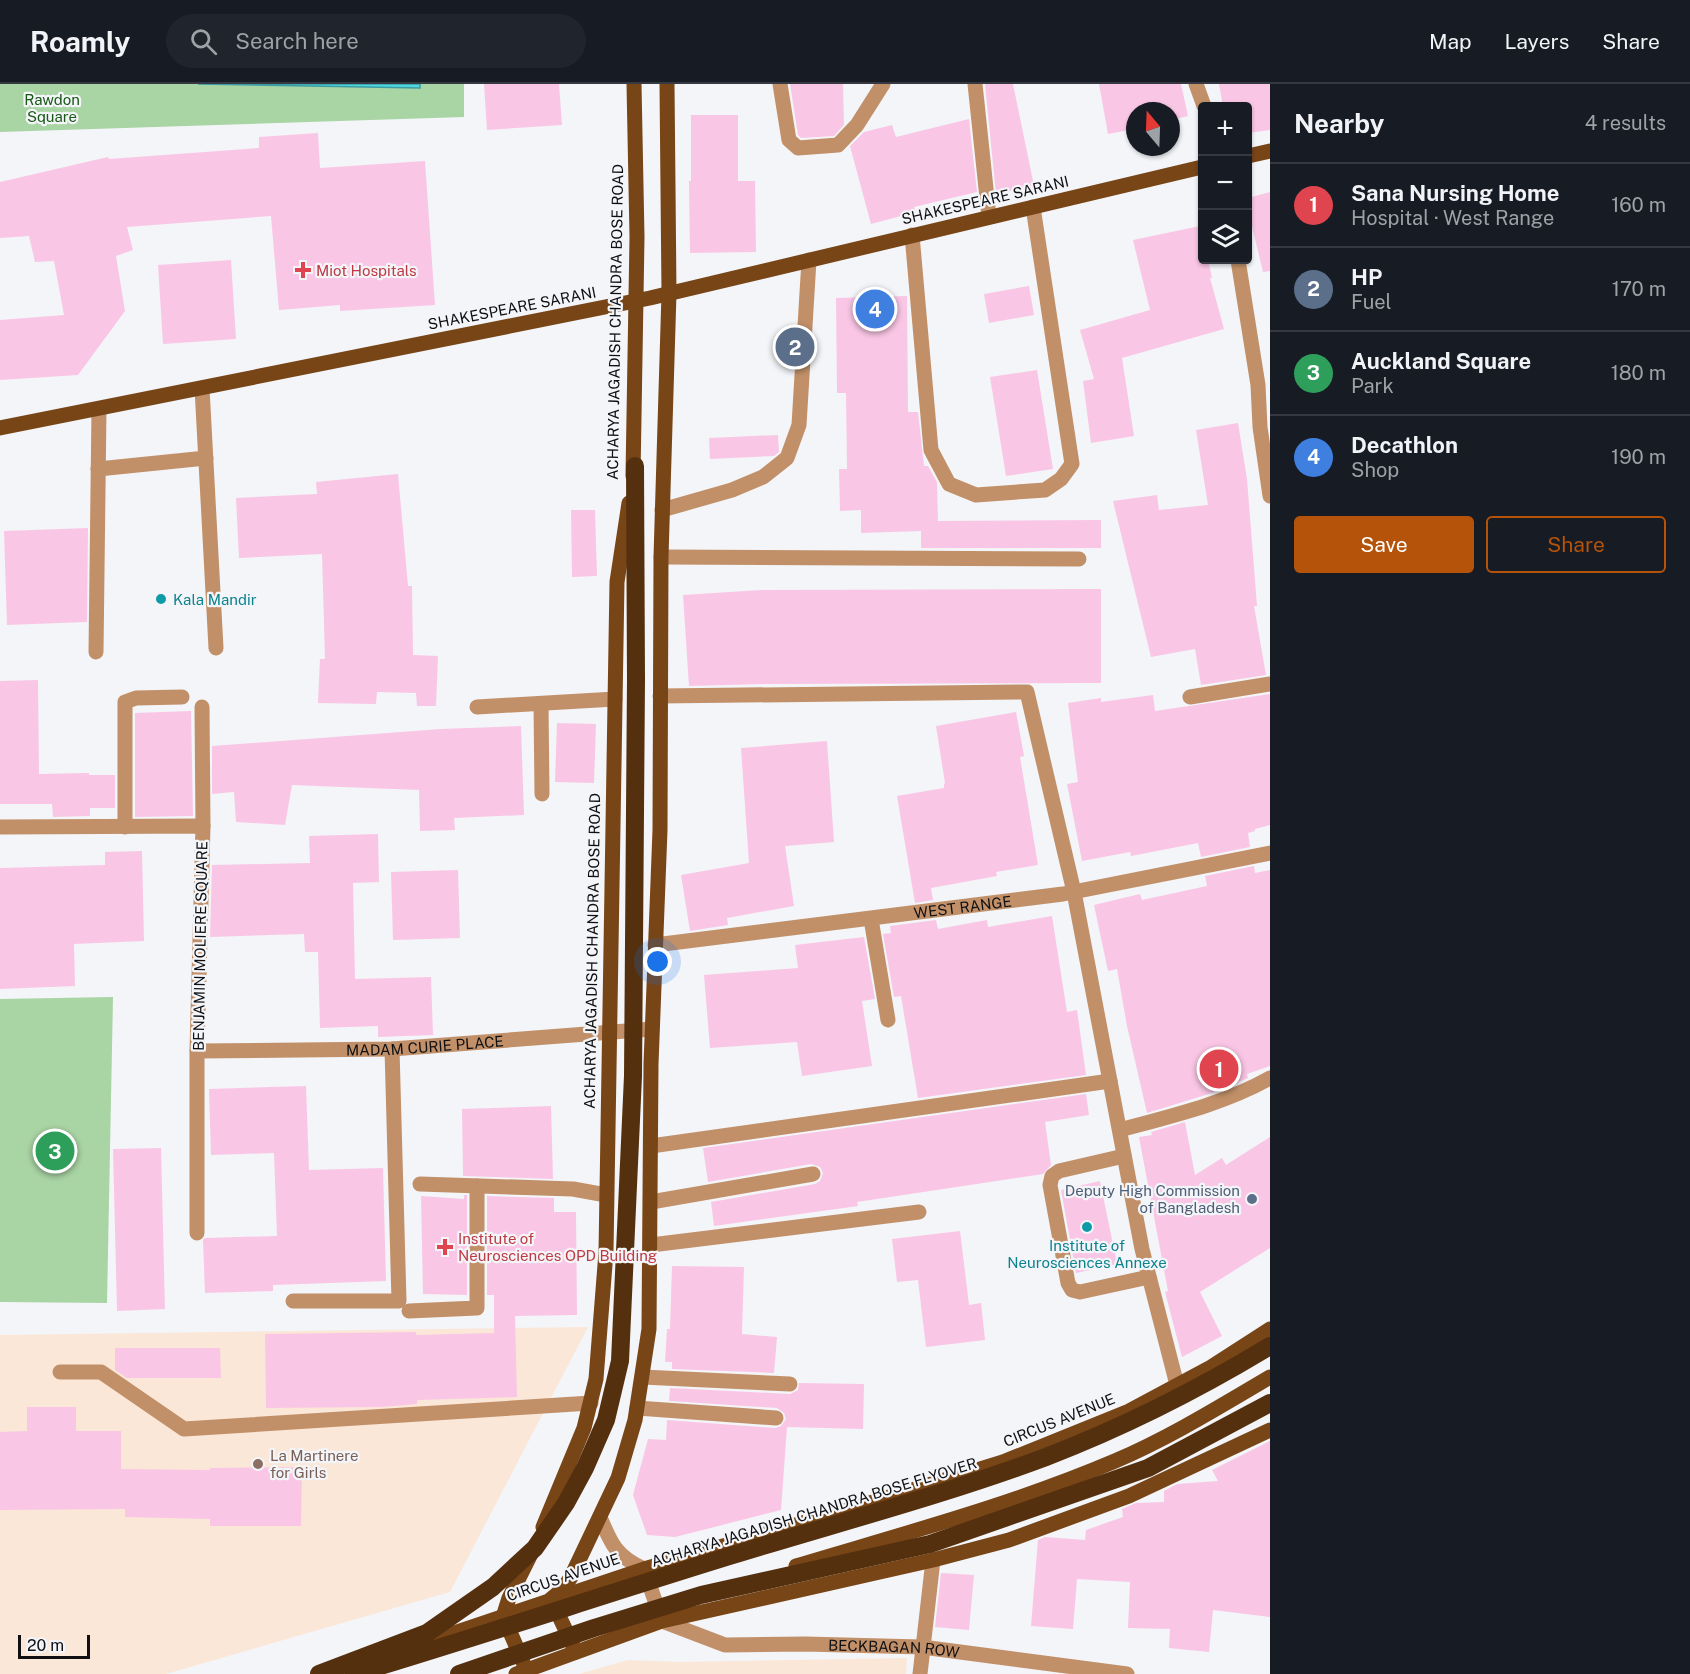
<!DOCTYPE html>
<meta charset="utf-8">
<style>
:root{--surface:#171b24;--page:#20242c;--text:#f1f3f6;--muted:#9ea1a6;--line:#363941;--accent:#b45309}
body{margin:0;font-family:"Public Sans",sans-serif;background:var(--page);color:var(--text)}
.controls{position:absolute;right:18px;top:18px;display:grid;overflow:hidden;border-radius:6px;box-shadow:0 2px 4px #0004}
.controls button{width:54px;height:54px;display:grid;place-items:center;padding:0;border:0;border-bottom:2px solid var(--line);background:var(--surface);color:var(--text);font:30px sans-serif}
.compass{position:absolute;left:1126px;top:18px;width:54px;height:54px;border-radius:50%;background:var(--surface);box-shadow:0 2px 4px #0004;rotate:341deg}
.scale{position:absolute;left:18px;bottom:15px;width:72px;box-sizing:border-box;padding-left:6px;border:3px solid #101012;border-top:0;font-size:16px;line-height:21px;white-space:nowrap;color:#101012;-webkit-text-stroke:4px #f3f5f9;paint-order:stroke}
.you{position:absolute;left:658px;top:878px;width:21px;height:21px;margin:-15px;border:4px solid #fff;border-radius:50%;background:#1a73e8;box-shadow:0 0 0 9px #1a73e833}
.badge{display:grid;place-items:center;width:39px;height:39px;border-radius:50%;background:var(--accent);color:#fff;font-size:20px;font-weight:700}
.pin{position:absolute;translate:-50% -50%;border:3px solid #fff;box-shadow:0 2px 6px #0006}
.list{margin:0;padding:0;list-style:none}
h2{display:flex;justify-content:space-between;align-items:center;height:78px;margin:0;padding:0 24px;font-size:26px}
h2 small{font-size:20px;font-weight:400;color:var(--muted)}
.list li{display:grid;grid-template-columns:39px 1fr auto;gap:18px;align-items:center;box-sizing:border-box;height:84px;padding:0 24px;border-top:2px solid var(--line)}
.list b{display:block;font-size:22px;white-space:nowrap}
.list p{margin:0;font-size:20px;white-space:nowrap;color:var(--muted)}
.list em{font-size:20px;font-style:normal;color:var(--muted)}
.actions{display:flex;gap:12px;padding:18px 24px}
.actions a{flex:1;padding:14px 0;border:2px solid var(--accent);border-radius:6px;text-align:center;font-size:21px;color:var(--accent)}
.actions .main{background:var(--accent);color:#fff}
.icon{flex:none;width:33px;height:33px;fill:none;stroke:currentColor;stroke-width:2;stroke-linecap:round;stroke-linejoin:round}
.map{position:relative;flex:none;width:1270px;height:1590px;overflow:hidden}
header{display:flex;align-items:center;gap:36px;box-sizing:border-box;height:84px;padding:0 30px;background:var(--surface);border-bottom:2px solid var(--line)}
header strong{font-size:28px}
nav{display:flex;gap:33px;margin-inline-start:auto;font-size:21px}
.search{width:420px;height:54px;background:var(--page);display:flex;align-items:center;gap:15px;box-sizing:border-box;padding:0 21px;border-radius:33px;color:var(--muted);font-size:22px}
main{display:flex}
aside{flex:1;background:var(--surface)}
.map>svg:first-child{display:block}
</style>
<header>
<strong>Roamly</strong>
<div class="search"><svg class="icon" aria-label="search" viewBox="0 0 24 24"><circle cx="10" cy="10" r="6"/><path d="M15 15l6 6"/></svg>Search here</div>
<nav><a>Map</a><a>Layers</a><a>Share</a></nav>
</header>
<main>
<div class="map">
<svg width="1270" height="1590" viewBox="0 0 1270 1590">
<rect width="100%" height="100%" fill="#f3f5f9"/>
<g fill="#fbe7d8">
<polygon points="588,1243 450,1508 166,1590 0,1590 0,1251"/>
<polygon points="907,1574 906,1590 579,1590 628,1576 679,1578"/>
</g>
<g fill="#a9d4a4">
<polygon points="0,0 464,0 464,33 0,48"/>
<polygon points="113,913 107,1219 0,1218 0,915"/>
</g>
<polygon fill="#4dd8e1" stroke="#3b9ca3" stroke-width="1.5" points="198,0 420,0 420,4"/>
<g fill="#fac6e5">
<polygon points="484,0 559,0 562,41 487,46"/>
<polygon points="790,0 843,0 844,41 834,52 801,54 798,51"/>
<polygon points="985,0 1013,0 1034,102 996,110"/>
<polygon points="1099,0 1181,0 1188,32 1171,36 1171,27 1135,27 1135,45 1108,50"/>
<polygon points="1219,0 1270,0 1270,46 1248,49 1248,22 1223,22"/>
<polygon points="691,31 738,31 738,97 755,97 756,168 690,169 689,97 691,97"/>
<polygon points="969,35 977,108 914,123 916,128 871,140 850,62 864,48 892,41 896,53"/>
<polygon points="318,49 320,84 425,77 435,221 340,227 340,221 279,226 271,132 127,143 133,166 116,172 125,227 78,291 0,296 0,236 64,231 54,177 35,178 29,152 0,154 0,98 108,73 109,75 259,64 259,53"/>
<polygon points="1270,108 1270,187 1263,188 1248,126 1248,114"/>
<polygon points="1200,142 1203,154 1203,176 1208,176 1212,194 1210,194 1224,245 1122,274 1134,352 1091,359 1083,297 1094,295 1080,246 1150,226 1133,156"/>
<polygon points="231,176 236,255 163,260 158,181"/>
<polygon points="1029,202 1034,231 989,239 984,210"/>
<polygon points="907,212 908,328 918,328 924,382 928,382 937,398 938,437 1101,436 1101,464 921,464 921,447 861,449 861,426 840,427 839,385 847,385 846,309 837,309 836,214"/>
<polygon points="1037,286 1053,385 1006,392 990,293"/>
<polygon points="1238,339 1247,395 1257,522 1254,522 1266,591 1201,601 1195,565 1151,573 1113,417 1157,411 1159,426 1208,421 1196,346"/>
<polygon points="778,351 779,368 774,372 710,375 709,354"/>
<polygon points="398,390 408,502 412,502 413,571 438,572 436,622 417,622 416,609 377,608 376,620 318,619 320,575 325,575 322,470 239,474 236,414 317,410 316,398"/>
<polygon points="571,426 595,426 597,492 572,493"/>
<polygon points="88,444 87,538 7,541 4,447"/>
<polygon points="1101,505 1101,599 764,600 689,602 683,511 761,506"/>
<polygon points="38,596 39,690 89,689 89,691 115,691 115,724 90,724 90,732 53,733 52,720 0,720 0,597"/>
<polygon points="1270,610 1270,741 1255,745 1255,747 1248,749 1250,763 1201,773 1198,759 1131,772 1130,768 1082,777 1067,700 1078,698 1068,619 1101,614 1101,618 1153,611 1155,627"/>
<polygon points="191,627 193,732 135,733 135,629"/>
<polygon points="1016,628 1024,672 1020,673 1038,781 996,788 997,792 931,804 933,816 915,819 897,712 944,704 944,700 945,699 936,642"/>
<polygon points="557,639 596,640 594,699 555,698"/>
<polygon points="521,642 524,731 454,734 455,746 420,747 419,706 292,701 285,741 236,738 234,708 212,710 212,662 441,645"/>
<polygon points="827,657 834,758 785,762 794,822 727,834 728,841 690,847 681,791 749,779 741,664"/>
<polygon points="378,750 379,798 353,799 355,895 431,893 433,951 378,953 378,942 320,944 318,868 305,868 304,850 210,853 212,781 310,779 309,752"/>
<polygon points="142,767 144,857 74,860 75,902 0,905 0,784 105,781 105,768"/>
<polygon points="1254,782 1255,789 1270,786 1270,982 1247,990 1248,994 1212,1009 1147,1029 1127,942 1117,885 1108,887 1094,821 1140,810 1142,816 1207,802 1205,792"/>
<polygon points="458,786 460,854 393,856 391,788"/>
<polygon points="1052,832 1067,928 1077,926 1086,991 918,1014 901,912 894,913 883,850 891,849 890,842 936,836 938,845 987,836 988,843"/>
<polygon points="864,853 875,915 862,917 872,982 802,992 797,958 710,964 704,891 798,884 795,861"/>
<polygon points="306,1002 309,1086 383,1084 386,1197 273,1201 273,1207 205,1209 203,1156 205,1154 277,1152 274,1069 211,1071 209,1005"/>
<polygon points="1086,1010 1089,1031 1045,1038 1051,1081 1043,1090 857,1118 858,1122 714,1142 711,1118 815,1100 820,1097 823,1089 820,1083 811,1080 708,1098 703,1064"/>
<polygon points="551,1022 553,1095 463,1092 462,1025"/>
<polygon points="1185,1038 1195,1091 1222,1074 1226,1081 1270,1053 1270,1164 1200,1208 1222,1252 1182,1273 1165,1208 1168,1207 1139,1053 1152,1051 1151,1048"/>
<polygon points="161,1064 165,1225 117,1227 113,1065"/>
<polygon points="1100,1097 1117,1180 1076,1189 1061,1106"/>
<polygon points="464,1111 467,1111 467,1211 423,1210 421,1112 464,1115"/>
<polygon points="487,1112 554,1114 554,1128 576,1128 577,1231 515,1232 517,1313 417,1316 417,1320 381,1323 266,1324 265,1250 416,1248 416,1251 494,1249 494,1211 487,1211"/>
<polygon points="960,1147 969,1221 981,1219 985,1256 926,1263 918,1196 897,1198 892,1155"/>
<polygon points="672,1182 744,1183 742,1250 777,1253 774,1289 672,1285 672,1278 665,1278 667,1245 670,1245"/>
<polygon points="115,1264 220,1264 221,1294 127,1294 115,1286"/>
<polygon points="799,1299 864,1300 863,1345 787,1343 781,1426 675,1453 647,1451 633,1411 648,1355 666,1356 667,1336 775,1344 781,1342 786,1335 784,1329 777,1324 669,1317 670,1304 790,1310 798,1306"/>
<polygon points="27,1323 76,1323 76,1347 121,1347 121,1385 210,1386 210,1384 302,1383 301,1442 210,1442 210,1435 125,1433 125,1425 0,1426 0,1348 27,1347"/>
<polygon points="1270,1357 1270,1533 1213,1526 1209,1568 1169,1564 1170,1545 1128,1544 1130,1498 1077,1495 1073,1545 1031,1542 1038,1456 1045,1453 1085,1456 1086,1446 1123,1433 1122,1425 1136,1419 1164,1418 1164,1407 1177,1400 1218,1397 1212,1386"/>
<polygon points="941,1489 974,1491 969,1546 935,1543"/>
</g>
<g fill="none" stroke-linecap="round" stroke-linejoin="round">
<g stroke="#c19069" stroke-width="15">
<polyline points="780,0 789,56 798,64 838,61 857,41 883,0"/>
<polyline points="975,0 989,133"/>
<polyline points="1196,0 1204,22"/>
<polyline points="912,151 931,366 949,400 976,411 1045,406 1061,395 1072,380 1033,123"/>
<polyline points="1238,176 1258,301 1260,343 1270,412"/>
<polyline points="202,304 216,564"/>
<polyline points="98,385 206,374"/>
<polyline points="662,426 732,406 763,393 787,374 799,341 809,176"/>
<polyline points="661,473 1079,475"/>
<polyline points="96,568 99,325"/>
<polyline points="660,612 1027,608 1074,808 1142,1165 1177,1301"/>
<polyline points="1190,613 1270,600"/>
<polyline points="541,620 542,710"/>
<polyline points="202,623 203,742"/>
<polyline points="477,623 615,615"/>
<polyline points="0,743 203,742 197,967 197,1149"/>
<polyline points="125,743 125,618 136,614 182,613"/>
<polyline points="871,835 888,936"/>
<path id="s1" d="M 655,861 L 1063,810 L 1270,769"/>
<path id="s2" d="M 197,967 L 392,965 L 652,945"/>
<path d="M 1120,1046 C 1171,1032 1224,1020 1270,994"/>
<polyline points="651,1062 1110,997"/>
<polyline points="1124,1072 1059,1087 1052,1092 1050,1101 1068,1199 1072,1206 1080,1208 1149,1193"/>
<polyline points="420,1100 573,1105 606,1111"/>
<polyline points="651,1118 813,1090"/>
<polyline points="651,1161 919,1128"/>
<polyline points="293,1217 399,1217 392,965"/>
<polyline points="409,1227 477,1224 477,1102"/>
<polyline points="60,1288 101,1288 184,1345 591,1319"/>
<polyline points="642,1293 790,1300"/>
<polyline points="637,1324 776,1334"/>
<path id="s3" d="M 600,1433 C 611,1460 616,1472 644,1485 L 662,1537 L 725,1561 L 805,1560 L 922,1563 L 1127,1590"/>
<polyline points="920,1590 933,1476"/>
</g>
<g stroke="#784517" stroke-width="15">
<polyline points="1248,72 1270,67"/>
<polyline points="0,344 650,214 1202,83"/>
<polyline points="633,392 637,153 634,0"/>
<polyline points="543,1443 584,1344 596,1295 606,1168 617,498 629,419"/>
<path d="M 796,1482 C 902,1450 1012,1421 1115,1377 C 1169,1354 1219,1323 1270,1293"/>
<polyline points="503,1533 509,1514 531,1470"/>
<polyline points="504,1534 523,1578"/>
<polyline points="421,1560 644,1485 847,1426 1003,1378 1127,1328 1211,1283 1270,1245"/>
<polyline points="576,1568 551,1515 563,1505 571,1493 618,1394 635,1336 649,1245 651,980 660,746 661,473 669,209 667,0"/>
<polyline points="516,1590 662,1537 933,1476 1009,1456 1129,1412 1270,1346"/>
</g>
<g stroke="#55300e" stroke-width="18">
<polyline points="319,1590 427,1549 493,1503 535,1464 566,1419 585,1384 606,1336 620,1277 633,992 636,595 635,382"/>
<path d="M 354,1590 C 481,1552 606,1510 733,1471 C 837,1439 944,1411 1046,1373 C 1124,1343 1199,1305 1270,1262"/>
<polyline points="459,1590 594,1544 701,1511 930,1460 1148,1384 1270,1319"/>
</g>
</g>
<g fill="#e0444e" stroke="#f3f5f9" stroke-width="2">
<path d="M300 177h6v6h6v6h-6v6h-6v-6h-6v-6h6z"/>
<path d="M442 1154h6v6h6v6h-6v6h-6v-6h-6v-6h6z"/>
</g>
<g fill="#0f9aa8" stroke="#f3f5f9" stroke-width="2">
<circle cx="161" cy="515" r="6"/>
<circle cx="1087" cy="1143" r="6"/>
</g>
<circle fill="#5c6f8a" stroke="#f3f5f9" stroke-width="2" cx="1252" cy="1115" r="6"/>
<circle fill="#8d6e63" stroke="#f3f5f9" stroke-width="2" cx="258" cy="1380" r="6"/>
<g text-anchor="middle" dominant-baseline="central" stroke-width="4.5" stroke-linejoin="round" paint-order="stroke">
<g font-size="15" fill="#185916" stroke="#f3f5f9">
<text x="52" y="15">Rawdon<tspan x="52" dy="17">Square</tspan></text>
</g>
<g font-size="15" fill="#101012" stroke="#f3f5f9">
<text transform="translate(985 116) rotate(-13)">SHAKESPEARE SARANI</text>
<text transform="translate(512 224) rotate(-11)">SHAKESPEARE SARANI</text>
<text transform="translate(615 238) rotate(-89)">ACHARYA JAGADISH CHANDRA BOSE ROAD</text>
<text stroke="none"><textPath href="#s1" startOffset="310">WEST RANGE</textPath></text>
<text transform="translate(200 862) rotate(-89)">BENJAMIN MOLIERE SQUARE</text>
<text transform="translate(592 867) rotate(-89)">ACHARYA JAGADISH CHANDRA BOSE ROAD</text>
<text stroke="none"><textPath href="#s2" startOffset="228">MADAM CURIE PLACE</textPath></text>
<text transform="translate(1059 1336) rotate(-22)">CIRCUS AVENUE</text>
<text transform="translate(814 1428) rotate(-17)">ACHARYA JAGADISH CHANDRA BOSE FLYOVER</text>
<text transform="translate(563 1493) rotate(-19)">CIRCUS AVENUE</text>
<text stroke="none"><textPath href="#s3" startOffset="362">BECKBAGAN ROW</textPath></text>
</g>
<g font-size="15" fill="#be3a42" stroke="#f3f5f9" text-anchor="start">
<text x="316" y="186">Miot Hospitals</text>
<text x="458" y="1154">Institute of<tspan x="458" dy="17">Neurosciences OPD Building</tspan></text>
</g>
<g font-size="15" fill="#0d838f" stroke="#f3f5f9" text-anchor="start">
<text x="173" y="515">Kala Mandir</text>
<text x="1087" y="1161" text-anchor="middle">Institute of<tspan x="1087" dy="17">Neurosciences Annexe</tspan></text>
</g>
<g font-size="15" fill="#4e5e75" stroke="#f3f5f9" text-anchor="end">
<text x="1240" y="1106">Deputy High Commission<tspan x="1240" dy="17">of Bangladesh</tspan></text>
</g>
<g font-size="15" fill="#785e54" stroke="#f3f5f9" text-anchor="start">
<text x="270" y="1371">La Martinere<tspan x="270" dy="17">for Girls</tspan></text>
</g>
</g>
</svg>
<div class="controls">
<button>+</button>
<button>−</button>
<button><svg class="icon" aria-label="layers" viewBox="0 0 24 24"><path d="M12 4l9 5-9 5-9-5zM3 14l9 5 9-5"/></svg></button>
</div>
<svg class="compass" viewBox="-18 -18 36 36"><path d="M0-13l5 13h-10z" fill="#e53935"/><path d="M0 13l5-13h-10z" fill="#9ea1a6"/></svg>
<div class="scale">20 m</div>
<div class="you"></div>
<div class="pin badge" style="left:1219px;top:985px;background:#e0444e">1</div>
<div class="pin badge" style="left:795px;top:263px;background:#5c6f8a">2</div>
<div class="pin badge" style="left:55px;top:1067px;background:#2e9e5b">3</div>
<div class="pin badge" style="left:875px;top:225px;background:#3f7fe0">4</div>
</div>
<aside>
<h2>Nearby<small>4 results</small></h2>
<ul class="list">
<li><span class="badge" style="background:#e0444e">1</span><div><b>Sana Nursing Home</b><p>Hospital · West Range</p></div><em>160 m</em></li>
<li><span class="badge" style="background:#5c6f8a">2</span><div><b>HP</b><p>Fuel</p></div><em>170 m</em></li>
<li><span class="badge" style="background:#2e9e5b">3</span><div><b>Auckland Square</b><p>Park</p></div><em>180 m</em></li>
<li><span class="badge" style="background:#3f7fe0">4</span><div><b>Decathlon</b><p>Shop</p></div><em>190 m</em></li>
</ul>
<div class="actions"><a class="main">Save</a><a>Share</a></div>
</aside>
</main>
